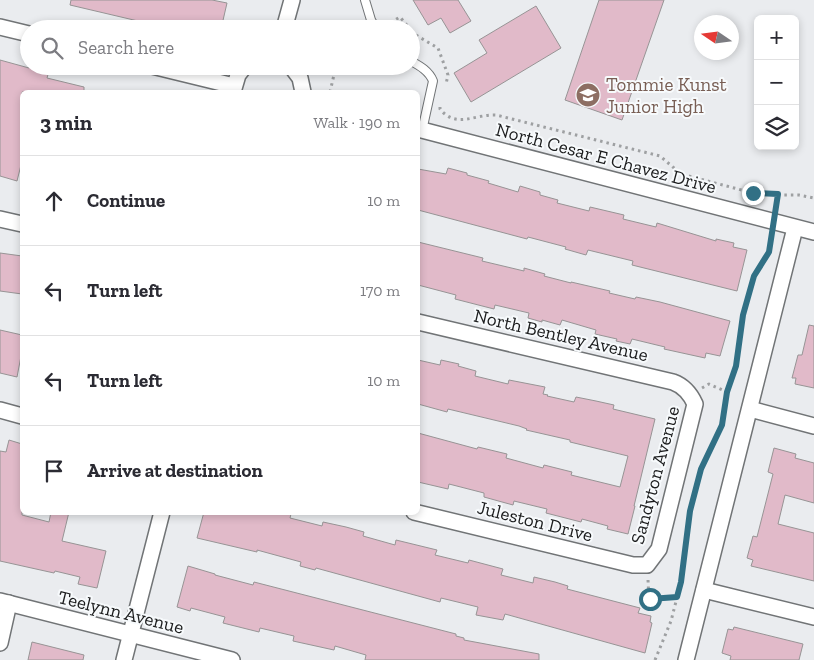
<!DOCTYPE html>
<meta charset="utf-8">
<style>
:root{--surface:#fff;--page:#f2f2f3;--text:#2b2b33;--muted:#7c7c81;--line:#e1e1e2}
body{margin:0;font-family:"Zilla Slab",serif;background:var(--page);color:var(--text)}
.controls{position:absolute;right:15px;top:15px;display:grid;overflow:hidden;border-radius:8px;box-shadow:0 2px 8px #0003}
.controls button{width:45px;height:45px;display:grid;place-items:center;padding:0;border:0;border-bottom:1px solid var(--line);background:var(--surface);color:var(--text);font:25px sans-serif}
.compass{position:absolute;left:694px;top:15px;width:45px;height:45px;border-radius:50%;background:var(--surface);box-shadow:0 2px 8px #0003;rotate:283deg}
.stop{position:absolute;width:15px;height:15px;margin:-11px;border:4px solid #317085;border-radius:50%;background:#fff}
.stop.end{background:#317085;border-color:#fff;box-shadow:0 1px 5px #0008}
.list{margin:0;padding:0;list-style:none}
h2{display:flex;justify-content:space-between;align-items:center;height:65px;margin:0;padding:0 20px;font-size:21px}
h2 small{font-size:16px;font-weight:400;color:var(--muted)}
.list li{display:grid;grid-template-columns:32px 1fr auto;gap:15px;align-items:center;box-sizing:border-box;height:90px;padding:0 20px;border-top:1px solid var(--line)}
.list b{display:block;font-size:19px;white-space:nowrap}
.list em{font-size:16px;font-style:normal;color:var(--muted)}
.icon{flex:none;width:28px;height:28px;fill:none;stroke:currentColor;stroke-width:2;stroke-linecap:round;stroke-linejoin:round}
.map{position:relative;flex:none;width:814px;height:660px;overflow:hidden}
.search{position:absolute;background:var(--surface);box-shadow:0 2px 8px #0003;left:20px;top:20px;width:400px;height:55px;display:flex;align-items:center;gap:12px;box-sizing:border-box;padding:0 18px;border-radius:28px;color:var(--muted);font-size:19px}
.panel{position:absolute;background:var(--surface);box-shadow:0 2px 8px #0003;left:20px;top:90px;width:400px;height:425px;border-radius:8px}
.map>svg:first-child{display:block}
</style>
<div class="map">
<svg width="814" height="660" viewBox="0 0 814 660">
<rect width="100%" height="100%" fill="#eaecef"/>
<g fill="#e1bac9" stroke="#979495">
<polygon points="71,0 212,0 227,3 221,29 189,29 175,26 174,29 148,29 137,26 138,21 70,5"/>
<polygon points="413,0 458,0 471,21 450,33 441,18 428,25"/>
<polygon points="599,0 664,0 622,120 565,100"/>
<polygon points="536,6 561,48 471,102 454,73 487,53 479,40"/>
<polygon points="0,60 29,68 29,66 43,66 43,69 49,71 47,78 84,87 84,92 22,92 22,161 17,181 0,176"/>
<polygon points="448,168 467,173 467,175 489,181 488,183 518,192 520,186 540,192 540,195 558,200 557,203 589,211 590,207 624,215 623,219 656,227 657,223 716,241 716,239 734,243 733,247 747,250 737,291 632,265 633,261 588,250 586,255 565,249 566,247 528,237 527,239 418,210 418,169 446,174"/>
<polygon points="418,242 483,258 482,261 524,271 524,268 545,274 544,276 571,283 571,282 610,291 609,293 635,299 636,297 660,302 730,321 720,356 706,353 705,358 664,349 665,347 632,339 630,344 616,341 617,339 595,334 596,330 562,320 560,325 542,320 542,322 528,318 529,313 495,305 494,309 455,299 456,295 418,285"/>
<polygon points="0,253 22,256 22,294 0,291"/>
<polygon points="809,325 814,326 814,388 795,384 796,378 792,378 798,355 802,355"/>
<polygon points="0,330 22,335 22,351 17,377 0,373"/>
<polygon points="418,360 440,365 441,360 459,364 458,366 476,371 475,376 508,384 509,380 545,387 543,394 548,395 547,396 574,402 576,397 596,401 614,405 613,409 655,419 634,506 635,506 628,534 607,529 608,526 582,519 581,522 546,513 547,509 514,501 513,505 484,497 484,493 449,484 448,489 418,482 418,433 477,449 478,447 507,454 506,458 543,468 544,465 572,472 571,475 620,487 628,456 570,442 570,440 526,430 527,429 519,426 448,409 447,412 418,404"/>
<polygon points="9,440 22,444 22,515 49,522 51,512 69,512 62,541 106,551 97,588 78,584 80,577 55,571 54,573 0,561 0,451 6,452"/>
<polygon points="774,448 796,454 795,458 814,463 814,503 785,495 778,524 814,533 814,581 751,566 753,560 747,558 753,536 757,537 773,474 768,472"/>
<polygon points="204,512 284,512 291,514 290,518 322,526 323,522 346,527 364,532 363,536 395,545 396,540 437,550 435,555 468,563 469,560 503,569 501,575 533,583 534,577 555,582 568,586 567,589 640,608 638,613 651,616 650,622 652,623 645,653 505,614 503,620 476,615 478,607 441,598 440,602 316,568 315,570 300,566 301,562 257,550 257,552 197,538"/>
<polygon points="188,566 215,574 215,575 253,585 254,582 456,634 456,636 464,638 464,640 539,654 539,660 365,660 366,655 335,646 334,650 293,641 294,636 260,628 259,632 223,623 225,617 191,608 190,611 177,607"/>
<polygon points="734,627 803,644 799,660 730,660 731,656 722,653 728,629 733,630"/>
<polygon points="32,642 84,655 83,660 28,660"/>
</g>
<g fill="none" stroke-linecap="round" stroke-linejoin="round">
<defs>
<g id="service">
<polyline points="365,0 371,20 376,29"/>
<path d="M 411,61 C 420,66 429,71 433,81 L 422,131"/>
</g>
<g id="minor">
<polyline points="0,27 29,34"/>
<polyline points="284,29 292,0"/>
<polyline points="152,66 234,86"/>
<polyline points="291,66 300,78 303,92"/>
<polyline points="233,92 238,75 245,66"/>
<polyline points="418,129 814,232"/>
<polyline points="0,219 22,224"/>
<polyline points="750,409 814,426"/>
<polyline points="0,410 22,416"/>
<path d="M 414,512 L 633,565 L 647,565 L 659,549 L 695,404 C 690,393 684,386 673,382 L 418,322"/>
<polyline points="704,590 814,617"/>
<polyline points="0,601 232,660"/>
<polyline points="0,643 9,603"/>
<polyline points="124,660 162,512"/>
<polyline points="686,660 795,228"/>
</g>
</defs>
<use href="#service" stroke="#717476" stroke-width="10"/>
<use href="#minor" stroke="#717476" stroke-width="18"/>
<g stroke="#9ea0a2" stroke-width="3" stroke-dasharray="2.5 4" stroke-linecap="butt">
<polyline points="385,26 400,17 410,29"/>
<polyline points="411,31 414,34 438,48 448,75 446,84"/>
<polyline points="330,92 336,66"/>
<path d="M 440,107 L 440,109 C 456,129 475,114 496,115 L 660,156 L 681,174 L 753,193 L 778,195"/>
<polyline points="776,208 778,195 799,195 814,198"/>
<polyline points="702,388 709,384 727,392"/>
<polyline points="648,580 649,599 677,597"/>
<polyline points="655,660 671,621 681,582 689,511 701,469 722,425 727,392 736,366 743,315 754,277 769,252 772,236"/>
</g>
<use href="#service" stroke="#fff" stroke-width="8"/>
<use href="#minor" stroke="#fff" stroke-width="15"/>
</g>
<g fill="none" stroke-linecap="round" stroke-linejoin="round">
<polyline stroke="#317085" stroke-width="6" points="650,599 677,597 681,582 690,511 701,469 722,425 727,392 736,366 743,315 754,276 769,252 778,194 753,193"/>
</g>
<defs>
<symbol id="school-disc" viewBox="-11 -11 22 22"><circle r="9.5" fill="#8d6e63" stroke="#f7fafc"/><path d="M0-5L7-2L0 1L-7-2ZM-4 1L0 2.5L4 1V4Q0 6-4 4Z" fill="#fff"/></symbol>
</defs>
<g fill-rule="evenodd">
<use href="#school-disc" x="574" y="81" width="28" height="28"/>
</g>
<g text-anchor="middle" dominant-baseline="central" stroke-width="4" stroke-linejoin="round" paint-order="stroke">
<g font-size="19" fill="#785e54" stroke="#f7fafc" text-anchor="start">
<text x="606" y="84">Tommie Kunst<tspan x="606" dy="22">Junior High</tspan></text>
</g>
<g font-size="19" fill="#1b1c1d" stroke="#f7fafc">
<text transform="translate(606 158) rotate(15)">North Cesar E Chavez Drive</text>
<text transform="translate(561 335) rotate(13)">North Bentley Avenue</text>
<text transform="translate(655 475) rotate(-75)">Sandyton Avenue</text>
<text transform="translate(535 521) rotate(14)">Juleston Drive</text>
<text transform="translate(121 612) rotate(14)">Teelynn Avenue</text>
</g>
</g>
</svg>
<div class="controls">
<button>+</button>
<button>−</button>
<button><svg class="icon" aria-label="layers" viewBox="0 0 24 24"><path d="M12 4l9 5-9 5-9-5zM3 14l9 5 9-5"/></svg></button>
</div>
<svg class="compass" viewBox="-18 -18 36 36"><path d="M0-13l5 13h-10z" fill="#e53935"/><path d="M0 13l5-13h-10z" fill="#7c7c81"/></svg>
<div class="stop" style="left:650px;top:599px"></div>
<div class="stop end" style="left:753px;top:193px"></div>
<div class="search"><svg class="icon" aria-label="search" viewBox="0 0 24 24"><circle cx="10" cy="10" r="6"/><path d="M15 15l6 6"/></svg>Search here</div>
<section class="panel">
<h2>3 min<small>Walk · 190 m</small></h2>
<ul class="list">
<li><svg class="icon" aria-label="ahead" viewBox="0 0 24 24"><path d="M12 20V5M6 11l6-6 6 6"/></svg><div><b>Continue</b></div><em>10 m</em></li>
<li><svg class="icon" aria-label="left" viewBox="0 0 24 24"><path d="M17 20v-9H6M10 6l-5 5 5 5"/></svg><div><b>Turn left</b></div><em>170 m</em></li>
<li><svg class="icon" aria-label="left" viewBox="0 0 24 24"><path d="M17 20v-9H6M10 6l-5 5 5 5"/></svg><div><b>Turn left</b></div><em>10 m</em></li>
<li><svg class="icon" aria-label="arrive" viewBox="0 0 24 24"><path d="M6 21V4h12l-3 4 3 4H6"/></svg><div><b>Arrive at destination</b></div></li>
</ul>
</section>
</div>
